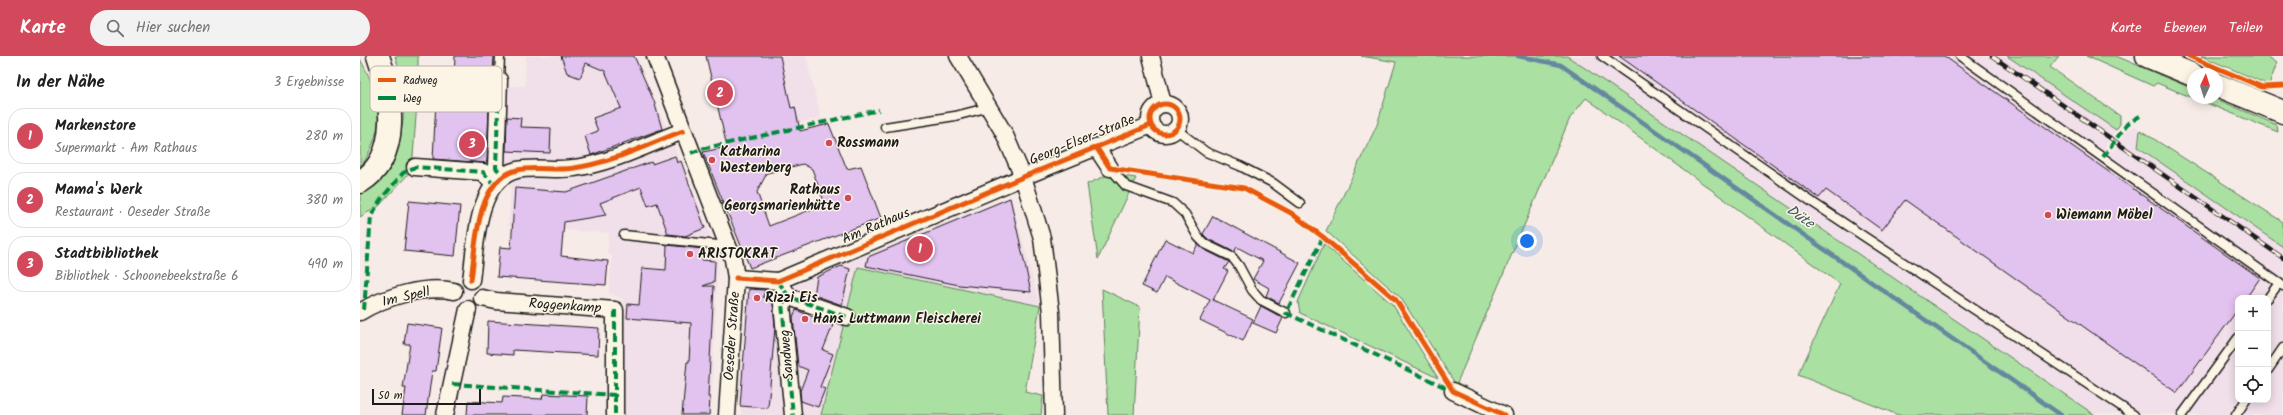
<!DOCTYPE html>
<html lang="de">
<meta charset="utf-8">
<style>
:root{--surface:#fff;--page:#f2f2f2;--text:#202124;--muted:#757577;--line:#e0e0e0;--accent:#d1495b}
body{margin:0;font-family:Kalam,sans-serif;background:var(--page);color:var(--text)}
.controls{position:absolute;right:12px;bottom:12px;display:grid;overflow:hidden;border-radius:8px;box-shadow:0 2px 10px #0003}
.controls button{width:36px;height:36px;display:grid;place-items:center;padding:0;border:0;border-bottom:1px solid var(--line);background:var(--surface);color:var(--text);font:20px sans-serif}
.compass{position:absolute;left:1827px;top:12px;width:36px;height:36px;border-radius:50%;background:var(--surface);box-shadow:0 2px 10px #0003;rotate:4deg}
.scale{position:absolute;left:12px;bottom:10px;width:109px;box-sizing:border-box;padding-left:4px;border:2px solid #1c1c1c;border-top:0;font-size:11px;line-height:14px;white-space:nowrap;color:#1c1c1c;-webkit-text-stroke:3px #fcf5e5;paint-order:stroke}
.you{position:absolute;left:1167px;top:185px;width:14px;height:14px;margin:-10px;border:3px solid #fff;border-radius:50%;background:#1a73e8;box-shadow:0 0 0 6px #1a73e833}
.badge{display:grid;place-items:center;width:26px;height:26px;border-radius:50%;background:var(--accent);color:#fff;font-size:13px;font-weight:700}
.pin{position:absolute;translate:-50% -50%;border:2px solid #fff;box-shadow:0 1px 4px #0006}
.list{margin:0;padding:0;list-style:none}
h2{display:flex;justify-content:space-between;align-items:center;height:52px;margin:0;padding:0 16px;font-size:17px}
h2 small{font-size:13px;font-weight:400;color:var(--muted)}
.list li{display:grid;grid-template-columns:26px 1fr auto;gap:12px;align-items:center;box-sizing:border-box;height:56px;margin:0 8px 8px;padding:0 8px;border:1px solid var(--line);border-radius:16px}
.list b{display:block;font-size:15px;white-space:nowrap}
.list p{margin:0;font-size:13px;white-space:nowrap;color:var(--muted)}
.list em{font-size:13px;font-style:normal;color:var(--muted)}
.icon{flex:none;width:22px;height:22px;fill:none;stroke:currentColor;stroke-width:2;stroke-linecap:round;stroke-linejoin:round}
.map{position:relative;flex:none;width:1923px;height:359px;overflow:hidden}
header{display:flex;align-items:center;gap:24px;box-sizing:border-box;height:56px;padding:0 20px;background:var(--accent);color:#fff}
header strong{font-size:19px}
nav{display:flex;gap:22px;margin-inline-start:auto;font-size:14px}
.search{width:280px;height:36px;background:var(--page);display:flex;align-items:center;gap:10px;box-sizing:border-box;padding:0 14px;border-radius:22px;color:var(--muted);font-size:15px}
main{display:flex}
aside{flex:1;background:var(--surface)}
.map>svg:first-child{display:block}
</style>
<header>
<strong>Karte</strong>
<div class="search"><svg class="icon" aria-label="search" viewBox="0 0 24 24"><circle cx="10" cy="10" r="6"/><path d="M15 15l6 6"/></svg>Hier suchen</div>
<nav><a>Karte</a><a>Ebenen</a><a>Teilen</a></nav>
</header>
<main>
<aside>
<h2>In der Nähe<small>3 Ergebnisse</small></h2>
<ul class="list">
<li><span class="badge">1</span><div><b>Markenstore</b><p>Supermarkt · Am Rathaus</p></div><em>280 m</em></li>
<li><span class="badge">2</span><div><b>Mama's Werk</b><p>Restaurant · Oeseder Straße</p></div><em>380 m</em></li>
<li><span class="badge">3</span><div><b>Stadtbibliothek</b><p>Bibliothek · Schoonebeekstraße 6</p></div><em>490 m</em></li>
</ul>
</aside>
<div class="map">
<svg width="1923" height="359" viewBox="0 0 1923 359">
<rect width="100%" height="100%" fill="#f7ebe7"/>
<filter id="ink" filterUnits="userSpaceOnUse"><feTurbulence type="fractalNoise" baseFrequency=".025" numOctaves="2"/><feDisplacementMap in="SourceGraphic" scale="8" xChannelSelector="R" yChannelSelector="G"/><feConvolveMatrix kernelMatrix="1 2 1 2 8 2 1 2 1" color-interpolation-filters="sRGB"/></filter>
<g filter="url(#ink)">
<g fill="#f1dfe9" fill-rule="evenodd">
<polygon points="166,0 276,0 348,172 358,205 351,359 262,359 263,243 249,237 252,199 247,198 249,177 148,170 151,133 143,103 148,30 165,30"/>
<polygon points="346,0 446,0 461,62 365,83"/>
<path d="M 1207,0 L 1647,0 L 1756,74 L 1744,91 L 1752,97 L 1768,74 L 1775,70 L 1780,74 L 1778,91 L 1923,191 L 1923,359 L 1732,357 ZM 1878,242 L 1908,242 L 1908,344 L 1878,344 Z"/>
<polygon points="651,140 680,250 498,211 461,359 381,359 387,232 420,234"/>
</g>
<g fill="#aae0a2" stroke="#637e5f">
<path d="M 35,0 L 58,0 L 58,33 L 52,114 L 19,150 L 0,161 L 0,139 C 47,115 51,44 35,0 Z"/>
<polygon points="1001,0 1207,0 1735,359 1538,359 1438,319 1480,228 1226,42 1210,62 1096,329 1041,242 966,175 1017,69 1036,6"/>
<polygon points="1647,0 1699,0 1690,11 1760,60 1760,68 1756,74"/>
<polygon points="1726,0 1756,0 1833,33 1833,42 1797,27 1793,30"/>
<polygon points="1841,0 1907,0 1917,7 1909,29"/>
<path d="M 0,3 C 16,32 26,59 11,92 C 8,98 6,105 0,110 Z"/>
<polygon points="1834,42 1854,42 1917,69 1918,76"/>
<polygon points="1780,74 1923,166 1923,191 1778,91"/>
<polygon points="750,118 776,122 738,203 727,128"/>
<polygon points="964,188 1033,249 1078,322 940,257 938,246"/>
<polygon points="498,211 680,250 665,336 683,340 681,359 461,359"/>
<polygon points="742,233 780,251 774,359 748,359"/>
</g>
<g fill="none" stroke-linecap="round" stroke-linejoin="round">
<polyline stroke="#65889e" stroke-width="4.5" points="1158,0 1201,9 1701,359"/>
</g>
<g fill="#e2c2ef" stroke="#1c1c1c" fill-rule="evenodd">
<polygon points="95,0 134,0 133,17 130,24 127,105 125,107 73,103 77,25 94,26"/>
<polygon points="201,0 274,0 294,45 302,73 231,99 225,80 238,75 233,62 261,52 245,15 226,7 220,22 207,17"/>
<path d="M 346,0 L 420,0 L 431,52 L 435,51 L 440,75 L 469,68 L 487,113 L 501,110 L 521,162 L 390,212 L 343,96 L 367,91 ZM 443,108 L 452,113 L 465,148 L 409,170 L 397,136 L 407,117 Z"/>
<polygon points="1259,0 1584,0 1900,222 1886,242 1878,242 1878,253 1817,337 1545,144 1522,174 1466,134 1459,142"/>
<polygon points="147,61 161,62 160,71 191,72 190,97 146,95"/>
<polygon points="315,100 317,107 321,105 345,172 325,180 308,178 297,147 288,150 281,131 240,147 246,159 204,166 201,200 248,205 246,229 137,221 140,191 151,192 155,132 206,136 291,106 292,108"/>
<polygon points="650,142 671,236 599,229 506,210 508,201"/>
<polygon points="49,145 100,150 95,200 44,195"/>
<polygon points="853,160 940,207 919,247 906,240 909,232 893,223 903,205 877,191 874,196 848,183 843,178"/>
<polygon points="805,183 833,197 838,188 843,193 869,206 864,213 868,215 853,244 893,263 883,285 840,264 850,244 805,221 797,237 782,230"/>
<polygon points="307,189 343,193 342,204 355,205 354,226 343,230 354,230 348,341 350,341 349,359 322,359 327,306 329,306 331,267 267,262 268,248 279,249 282,212 306,214"/>
<polygon points="481,210 490,213 482,249 454,239 457,221"/>
<polygon points="389,233 405,234 403,241 413,245 415,271 408,352 380,350"/>
<polygon points="901,250 923,262 916,277 893,267"/>
<polygon points="436,254 473,269 463,294 473,298 460,331 465,333 458,351 441,345 440,335 448,314 438,310 433,261"/>
<polygon points="128,265 239,272 238,299 153,294 153,299 127,297"/>
<polygon points="47,267 82,272 76,315 72,315 66,359 42,359 46,332 43,332 50,288 44,288"/>
<polygon points="183,338 228,340 227,359 107,359 108,345 142,347 143,341 182,343"/>
</g>
<g fill="none" stroke-linecap="round" stroke-linejoin="round">
<defs>
<g id="lane">
<polyline points="1242,0 1455,148 1774,359"/>
<polyline points="1600,0 1923,230"/>
<polyline points="139,24 140,0"/>
<polyline points="525,71 595,60 630,51"/>
<polyline points="816,73 846,96 880,110 913,127 940,147"/>
<polyline points="750,112 766,130 813,147 825,158 838,181 845,188 872,201 879,210 892,234 901,244 926,257"/>
<polyline points="264,179 368,190"/>
<polyline points="1908,242 1919,227"/>
<polyline points="1908,314 1923,292"/>
<polyline points="1822,359 1878,282"/>
<polyline points="1876,359 1886,344"/>
</g>
<g id="street">
<polyline points="295,0 373,203 376,222 367,359"/>
<polyline points="598,0 644,77 663,121 682,182 691,256 694,359"/>
<polyline points="791,0 803,48"/>
<polyline points="139,24 136,112 144,120"/>
<circle cx="805" cy="63" r="15"/>
<polyline points="736,91 750,112"/>
<polyline points="55,111 123,116 134,129"/>
<polyline points="376,222 418,225 663,121 791,69"/>
<path d="M 111,224 C 116,191 115,124 157,114 C 175,110 196,115 214,112 C 252,107 288,88 323,75"/>
<polyline points="424,233 429,241 487,261"/>
<polyline points="429,241 422,248 433,359"/>
<polyline points="122,242 136,245 255,254 255,359"/>
<path d="M 0,256 C 24,241 65,229 94,235"/>
<polyline points="1093,335 1144,359"/>
<polyline points="85,359 108,253"/>
</g>
<g id="secondary">
<polyline points="1787,0 1833,19"/>
<polyline points="1857,29 1923,56"/>
</g>
<path id="highway" d="M 0,126 C 42,101 32,38 18,0"/>
</defs>
<use href="#lane" stroke="#1c1c1c" stroke-width="11"/>
<use href="#street" stroke="#1c1c1c" stroke-width="19"/>
<use href="#secondary" stroke="#1c1c1c" stroke-width="25"/>
<use href="#highway" stroke="#1c1c1c" stroke-width="25"/>
<use href="#lane" stroke="#fcf5e5" stroke-width="8"/>
<use href="#street" stroke="#fcf5e5" stroke-width="16"/>
<use href="#secondary" stroke="#fcf5e5" stroke-width="22"/>
<use href="#highway" stroke="#fcf5e5" stroke-width="22"/>
<defs>
<polyline id="rail" points="1632,0 1923,202"/>
</defs>
<use href="#rail" stroke="#1c1c1c" stroke-width="4.5"/>
<use href="#rail" stroke="#fcf5e5" stroke-width="3" stroke-dasharray="9" stroke-linecap="butt"/>
<g stroke="#00873e" stroke-width="4" stroke-dasharray="8 4" stroke-linecap="butt">
<polyline points="139,24 136,112 144,120"/>
<polyline points="331,97 341,93 519,54"/>
<polyline points="1743,101 1767,68 1780,60"/>
<polyline points="963,181 926,257 1091,334"/>
<polyline points="418,225 429,241 487,261"/>
<polyline points="429,241 422,248 433,359"/>
<polyline points="4,254 11,160 22,142 43,117 55,111 123,116 134,129"/>
<polyline points="255,254 255,359"/>
<polyline points="92,328 255,339"/>
</g>
<defs>
<g id="cycleway">
<polyline points="1829,0 1902,31 1923,30"/>
<circle cx="805" cy="63" r="15"/>
<polyline points="736,91 750,112 884,132 931,157 963,181 1036,244 1093,335 1144,359"/>
<polyline points="376,222 418,225 663,121 791,69"/>
<path d="M 111,224 C 116,191 115,124 157,114 C 175,110 196,115 214,112 C 252,107 288,88 323,75"/>
</g>
</defs>
<use href="#cycleway" stroke="#fcf5e5" stroke-width="8"/>
<use href="#cycleway" stroke="#e8590c" stroke-width="5"/>
</g>
</g>
<g fill="#d1495b" stroke="#fcf5e5" stroke-width="1.5">
<circle cx="469" cy="87" r="4"/>
<circle cx="352" cy="104" r="4"/>
<circle cx="488" cy="142" r="4"/>
<circle cx="1688" cy="159" r="4"/>
<circle cx="330" cy="198" r="4"/>
<circle cx="397" cy="242" r="4"/>
<circle cx="445" cy="263" r="4"/>
</g>
<g text-anchor="middle" dominant-baseline="central" stroke-width="3" stroke-linejoin="round" paint-order="stroke">
<g font-size="14" fill="#1c1c1c" stroke="#fcf5e5">
<text transform="translate(722 84) rotate(-22)">Georg-Elser-Straße</text>
<text transform="translate(516 170) rotate(-23)">Am Rathaus</text>
<text transform="translate(46 241) rotate(-13)">Im Spell</text>
<text transform="translate(205 250) rotate(4)">Roggenkamp</text>
<text transform="translate(372 280) rotate(-86)">Oeseder Straße</text>
<text transform="translate(427 299) rotate(-95)">Sandweg</text>
</g>
<g font-size="14" font-weight="bold" fill="#1c1c1c" stroke="#fcf5e5" text-anchor="start">
<text x="477" y="87">Rossmann</text>
<text x="360" y="96">Katharina<tspan x="360" dy="16">Westenberg</tspan></text>
<text x="480" y="134" text-anchor="end">Rathaus<tspan x="480" dy="16">Georgsmarienhütte</tspan></text>
<text x="1696" y="159">Wiemann Möbel</text>
<text x="338" y="198">ARISTOKRAT</text>
<text x="405" y="242">Rizzi Eis</text>
<text x="453" y="263">Hans Luttmann Fleischerei</text>
</g>
<g font-size="15" font-style="italic" fill="#465b68" stroke="#fcf5e5">
<text transform="translate(1440 161) rotate(35)">Düte</text>
</g>
</g>
<rect x="10" y="10" width="132" height="46" rx="6" fill="#fcf5e5" stroke="#b9b4a9" stroke-width="1"/>
<rect x="18" y="22" width="18" height="4" fill="#e8590c"/>
<rect x="18" y="40" width="18" height="4" fill="#00873e"/>
<g font-size="11" fill="#1c1c1c">
<text x="43" y="28">Radweg</text>
<text x="43" y="46">Weg</text>
</g>
</svg>
<div class="controls">
<button>+</button>
<button>−</button>
<button><svg class="icon" aria-label="locate" viewBox="0 0 24 24"><circle cx="12" cy="12" r="6"/><path d="M12 2v4M12 18v4M2 12h4M18 12h4"/></svg></button>
</div>
<svg class="compass" viewBox="-18 -18 36 36"><path d="M0-13l5 13h-10z" fill="#e53935"/><path d="M0 13l5-13h-10z" fill="#757577"/></svg>
<div class="scale">50 m</div>
<div class="you"></div>
<div class="pin badge" style="left:560px;top:193px">1</div>
<div class="pin badge" style="left:360px;top:37px">2</div>
<div class="pin badge" style="left:112px;top:88px">3</div>
</div>
</main>
